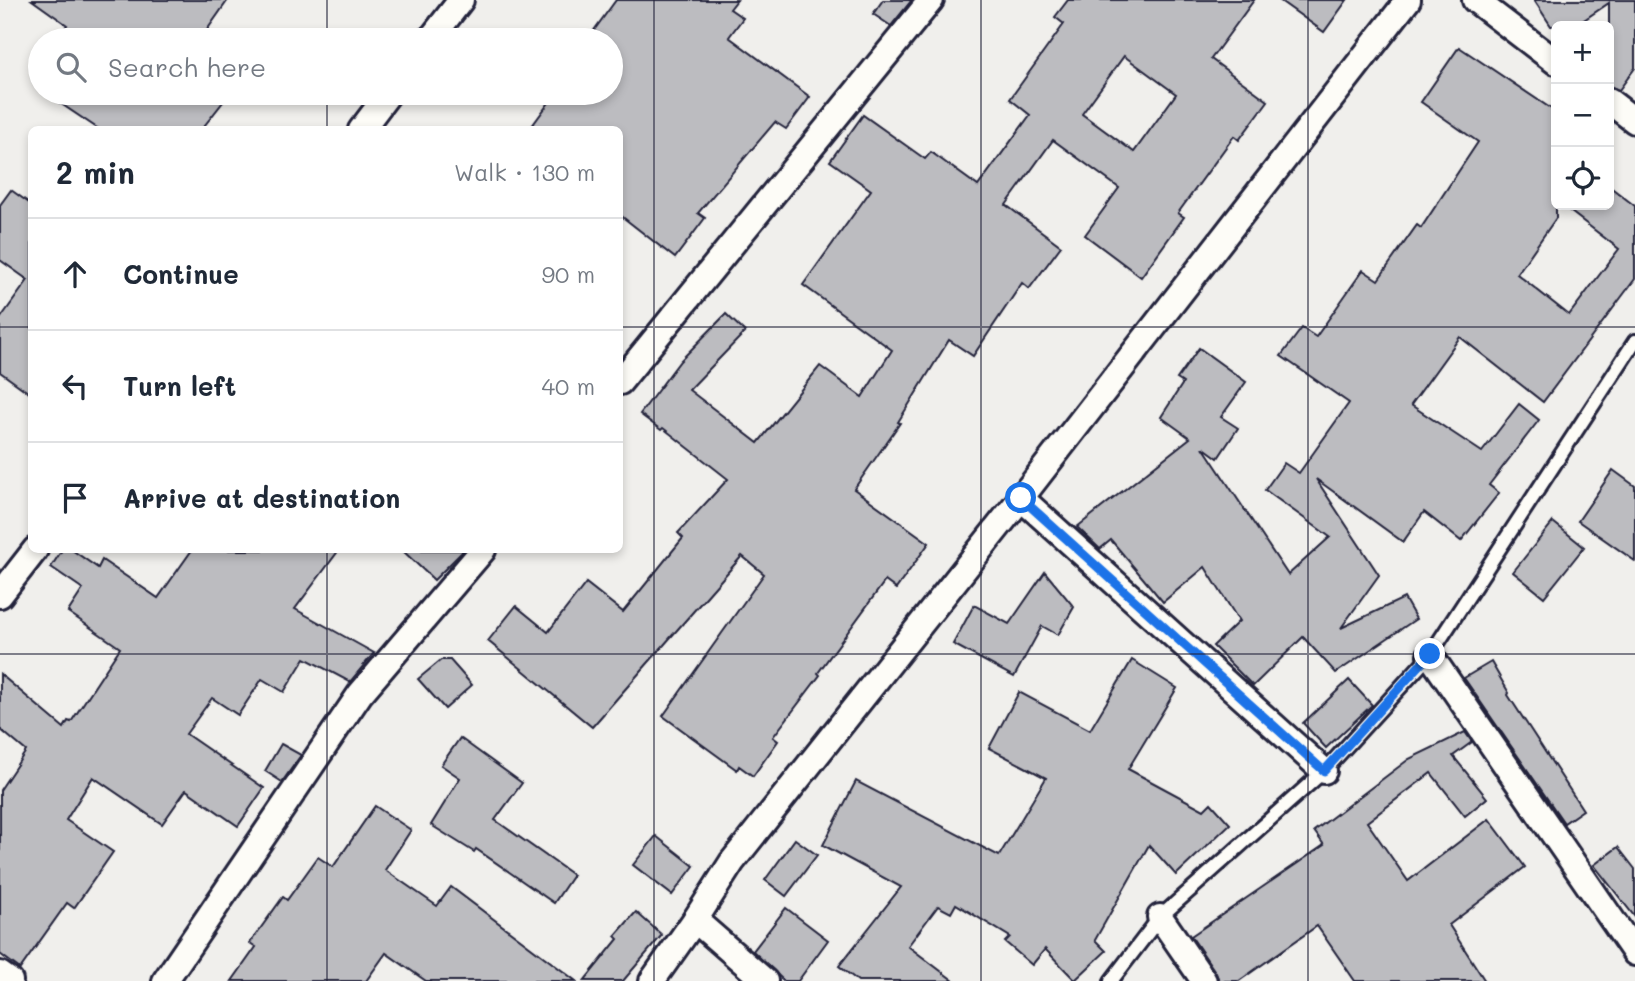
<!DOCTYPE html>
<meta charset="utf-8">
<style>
:root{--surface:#fff;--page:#f6f6f7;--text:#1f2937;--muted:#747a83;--line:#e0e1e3}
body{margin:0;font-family:Mali,sans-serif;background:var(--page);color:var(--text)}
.controls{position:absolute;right:21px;top:21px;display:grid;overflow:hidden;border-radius:10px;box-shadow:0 4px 10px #0003}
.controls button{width:63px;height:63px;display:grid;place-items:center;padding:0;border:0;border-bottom:2px solid var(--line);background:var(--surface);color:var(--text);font:35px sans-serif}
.stop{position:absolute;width:21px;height:21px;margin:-16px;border:5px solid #1a73e8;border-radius:50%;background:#fff}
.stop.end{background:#1a73e8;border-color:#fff;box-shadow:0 2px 7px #0008}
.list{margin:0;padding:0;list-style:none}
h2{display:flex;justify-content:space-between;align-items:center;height:91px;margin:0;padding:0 28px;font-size:30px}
h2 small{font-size:23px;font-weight:400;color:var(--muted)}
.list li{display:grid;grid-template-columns:46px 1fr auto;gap:21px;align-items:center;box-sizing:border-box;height:112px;padding:0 28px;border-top:2px solid var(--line)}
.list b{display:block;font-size:26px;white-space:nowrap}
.list em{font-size:23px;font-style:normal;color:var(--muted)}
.icon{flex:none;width:38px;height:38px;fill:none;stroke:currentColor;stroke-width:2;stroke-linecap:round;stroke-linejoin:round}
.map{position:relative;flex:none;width:1635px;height:981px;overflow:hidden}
.search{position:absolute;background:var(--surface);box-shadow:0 4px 10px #0003;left:28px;top:28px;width:595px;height:77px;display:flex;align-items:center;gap:18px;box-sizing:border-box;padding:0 24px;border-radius:38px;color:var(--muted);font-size:26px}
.panel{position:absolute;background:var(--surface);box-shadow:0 4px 10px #0003;left:28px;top:126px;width:595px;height:427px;border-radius:10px}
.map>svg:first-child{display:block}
</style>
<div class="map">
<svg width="1635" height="981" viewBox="0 0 1635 981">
<rect width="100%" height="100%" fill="#f0efec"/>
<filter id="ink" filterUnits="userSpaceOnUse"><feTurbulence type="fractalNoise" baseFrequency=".0143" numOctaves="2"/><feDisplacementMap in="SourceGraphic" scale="14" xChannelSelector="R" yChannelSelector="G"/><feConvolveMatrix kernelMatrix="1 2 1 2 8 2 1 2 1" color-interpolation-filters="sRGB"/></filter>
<g filter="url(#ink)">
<g fill="#bcbcc0" stroke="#22223b" stroke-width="2" fill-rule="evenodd">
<polygon points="32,0 228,0 200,40 56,40 67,25"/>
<polygon points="616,0 737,0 730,9 743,18 729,37 810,97 786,129 775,122 698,213 705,218 675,258 620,215 620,130 529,130 556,93 611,93 611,40 587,40"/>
<polygon points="883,0 912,0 891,26 873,14"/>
<path d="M 1068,0 L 1254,0 L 1211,59 L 1268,101 L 1239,140 L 1234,136 L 1178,213 L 1184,217 L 1141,277 L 1085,235 L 1119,188 L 1053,140 L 1006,205 L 1061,246 L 1029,289 L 1022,283 L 973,356 L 949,340 L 898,422 L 900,423 L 854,489 L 929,543 L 896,589 L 885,581 L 818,673 L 820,675 L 773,737 L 778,741 L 753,776 L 739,766 L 737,770 L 663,716 L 764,574 L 742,556 L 592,727 L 488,641 L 516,606 L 548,632 L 586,583 L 623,612 L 683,538 L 678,533 L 728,479 L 663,428 L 661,430 L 640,414 L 680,361 L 726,314 L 745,332 L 689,390 L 758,443 L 820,366 L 862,397 L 892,350 L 803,285 L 871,190 L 830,161 L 863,115 L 925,159 L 931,152 L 978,186 L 1030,115 L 1010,99 L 1064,24 L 1055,17 ZM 1124,56 L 1176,94 L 1134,152 L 1082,114 Z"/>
<polygon points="1279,0 1347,0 1324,32"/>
<polygon points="1534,0 1635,0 1635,68 1619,90 1609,86 1609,3 1575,26 1551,26"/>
<polygon points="1459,47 1556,112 1556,218 1517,274 1569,315 1619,249 1562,205 1609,205 1609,186 1635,206 1635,279 1543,402 1460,337 1411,405 1482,452 1519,404 1539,420 1489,485 1499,493 1461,541 1424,512 1403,542 1316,479 1379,575 1341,628 1404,598 1416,619 1336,673 1303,637 1253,686 1213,646 1239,621 1205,567 1163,602 1111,540 1100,549 1077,527 1190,438 1161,417 1183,383 1177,379 1199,348 1246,382 1221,417 1238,428 1218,458 1203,447 1288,575 1330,537 1265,490 1284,463 1299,473 1349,403 1281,356 1302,328 1316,337 1363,270 1378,280 1417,225 1421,228 1478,142 1421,102"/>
<polygon points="45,93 230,93 201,130 100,130"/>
<polygon points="11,190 32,205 32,395 0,372 0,319 28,280 0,260 0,205"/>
<polygon points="1613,470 1635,486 1635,561 1578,521"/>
<polygon points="1553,522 1584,547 1544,597 1513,572"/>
<polygon points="62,550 72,550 98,568 102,560 158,598 192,550 339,550 295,609 374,653 350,682 305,658 284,692 262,679 238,715 212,698 186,734 264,788 238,826 186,790 162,824 93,777 66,820 113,852 74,908 67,903 20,969 0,954 0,790 26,751 0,729 0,674 64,728 68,721 71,722 120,648 68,612 83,589 51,567"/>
<polygon points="402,550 464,550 434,580"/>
<polygon points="1045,572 1074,607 1058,635 1042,626 1014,677 953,644 974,605 1009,624"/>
<polygon points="441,660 450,660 472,685 445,709 418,679"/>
<polygon points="1132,660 1177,688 1128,769 1204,810 1211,803 1230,824 1176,875 1149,845 1095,940 1106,951 1075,980 1045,949 1032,965 1005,942 1010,937 956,904 951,913 938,906 908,946 954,981 858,981 839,966 901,887 823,845 856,781 999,856 1046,778 989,748 1019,692 1090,730"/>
<polygon points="1491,662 1509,693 1508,695 1583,810 1564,823 1464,678"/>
<polygon points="1349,680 1372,705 1326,748 1303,723"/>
<polygon points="1465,732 1472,742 1453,756 1487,798 1465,816 1431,773 1367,822 1408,881 1489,819 1525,867 1449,925 1485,981 1355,981 1317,926 1239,981 1219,981 1216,973 1191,936 1324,845 1314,831 1409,759"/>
<polygon points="460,738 522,783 495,820 573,875 554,903 476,849 474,852 431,825 460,778 441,765"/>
<polygon points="281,744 301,755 282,782 265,771"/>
<polygon points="375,806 411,830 385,870 437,906 451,887 576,981 426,981 386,953 366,981 232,981 256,947 250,943 283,897 287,900 318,857 333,867"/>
<polygon points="656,836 694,866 672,895 633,865"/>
<polygon points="795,839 817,855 786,896 765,880"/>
<polygon points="1618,847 1635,869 1635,917 1594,865"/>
<polygon points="786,908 828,940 798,981 784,981 753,951"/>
<polygon points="636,912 662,935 623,981 584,981 618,939 615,936"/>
</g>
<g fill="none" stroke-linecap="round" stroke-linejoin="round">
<defs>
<polyline id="service" points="1111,981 1160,917 1324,771 1430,655 1635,341"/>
<g id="minor">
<polyline points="1475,0 1556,62"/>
<polyline points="430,40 461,0"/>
<polyline points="1609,101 1635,121"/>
<polyline points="361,130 389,93"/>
<polyline points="620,382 931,0"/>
<polyline points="1021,498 1324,771"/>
<polyline points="0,595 35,550"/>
<polyline points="1430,655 1635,953"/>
<polyline points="1160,917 1204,981"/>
<polyline points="0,974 10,981"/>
<polyline points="165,981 360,694 483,550"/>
<polyline points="652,981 695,920"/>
<polyline points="765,981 695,920 732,862 1021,498 1408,0"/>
</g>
</defs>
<use href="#service" stroke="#22223b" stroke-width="18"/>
<use href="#minor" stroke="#22223b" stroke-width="30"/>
<use href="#service" stroke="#fdfcf7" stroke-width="12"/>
<use href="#minor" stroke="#fdfcf7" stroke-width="24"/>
</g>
</g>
<g fill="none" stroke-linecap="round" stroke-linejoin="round" filter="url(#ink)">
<polyline stroke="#1a73e8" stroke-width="9" points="1021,498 1324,771 1430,654"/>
</g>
<path fill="none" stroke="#22223b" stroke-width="2" stroke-opacity="0.55" d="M 327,0 L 327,40M 654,0 L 654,981M 981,0 L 981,981M 1308,0 L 1308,981M 327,93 L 327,130M 0,327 L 32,327M 620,327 L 1635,327M 327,550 L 327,981M 0,654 L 1635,654"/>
</svg>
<div class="controls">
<button>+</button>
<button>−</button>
<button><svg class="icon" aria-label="locate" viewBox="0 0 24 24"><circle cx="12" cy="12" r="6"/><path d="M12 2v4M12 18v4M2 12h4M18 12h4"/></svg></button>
</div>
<div class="stop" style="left:1021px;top:498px"></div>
<div class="stop end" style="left:1430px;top:654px"></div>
<div class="search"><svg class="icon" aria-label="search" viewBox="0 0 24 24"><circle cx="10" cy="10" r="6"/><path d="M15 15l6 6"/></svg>Search here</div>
<section class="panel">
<h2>2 min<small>Walk · 130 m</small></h2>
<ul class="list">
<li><svg class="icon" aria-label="ahead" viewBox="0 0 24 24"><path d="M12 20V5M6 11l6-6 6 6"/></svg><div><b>Continue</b></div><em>90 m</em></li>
<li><svg class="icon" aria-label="left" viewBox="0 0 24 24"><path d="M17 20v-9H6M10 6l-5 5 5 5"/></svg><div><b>Turn left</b></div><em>40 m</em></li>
<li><svg class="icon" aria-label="arrive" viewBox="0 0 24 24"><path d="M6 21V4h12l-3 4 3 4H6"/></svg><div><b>Arrive at destination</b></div></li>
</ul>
</section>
</div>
